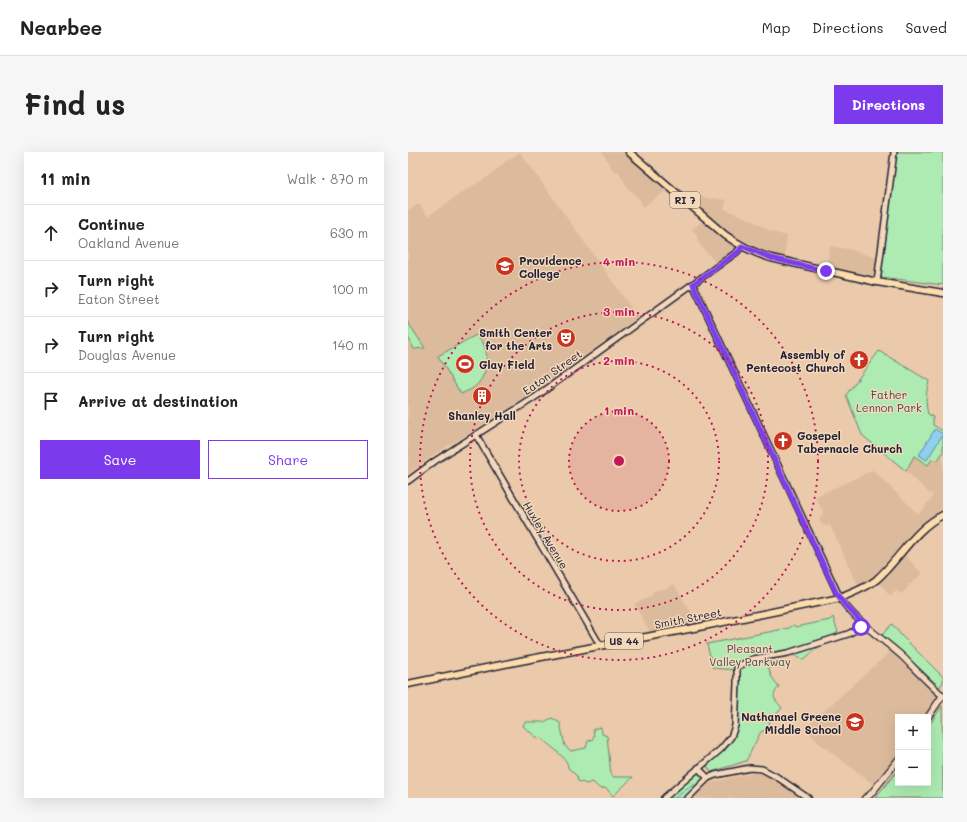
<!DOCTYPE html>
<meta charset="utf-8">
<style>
:root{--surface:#fff;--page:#f6f6f6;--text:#222;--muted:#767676;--line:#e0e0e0;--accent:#7c3aed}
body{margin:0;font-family:Mali,sans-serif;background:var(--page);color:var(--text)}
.controls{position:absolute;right:12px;bottom:12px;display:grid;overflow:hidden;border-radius:0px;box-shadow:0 4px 16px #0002}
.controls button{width:36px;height:36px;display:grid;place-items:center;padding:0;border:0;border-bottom:1px solid var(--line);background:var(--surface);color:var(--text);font:20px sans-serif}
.stop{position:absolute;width:12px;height:12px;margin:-9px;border:3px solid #7c3aed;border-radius:50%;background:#fff}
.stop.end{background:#7c3aed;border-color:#fff;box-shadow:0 1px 4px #0008}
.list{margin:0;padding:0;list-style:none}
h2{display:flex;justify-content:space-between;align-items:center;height:52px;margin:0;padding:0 16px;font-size:17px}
h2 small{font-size:13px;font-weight:400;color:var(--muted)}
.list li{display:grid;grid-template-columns:26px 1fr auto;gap:12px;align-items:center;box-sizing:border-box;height:56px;padding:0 16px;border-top:1px solid var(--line)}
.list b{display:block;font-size:15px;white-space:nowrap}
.list p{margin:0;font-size:13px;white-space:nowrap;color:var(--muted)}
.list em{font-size:13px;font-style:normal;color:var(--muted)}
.actions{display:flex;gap:8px;padding:12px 16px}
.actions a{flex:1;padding:9px 0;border:1px solid var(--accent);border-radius:0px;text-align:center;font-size:14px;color:var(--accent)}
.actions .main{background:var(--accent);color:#fff}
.icon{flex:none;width:22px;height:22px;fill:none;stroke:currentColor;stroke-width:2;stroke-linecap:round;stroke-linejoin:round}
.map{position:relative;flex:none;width:535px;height:646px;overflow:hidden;border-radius:0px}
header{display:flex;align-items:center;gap:24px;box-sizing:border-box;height:56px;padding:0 20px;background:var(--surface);border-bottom:1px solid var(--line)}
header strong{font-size:19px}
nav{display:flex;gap:22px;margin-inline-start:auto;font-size:14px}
.intro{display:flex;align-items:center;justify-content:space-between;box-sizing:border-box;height:96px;padding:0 24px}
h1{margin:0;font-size:28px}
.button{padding:10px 18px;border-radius:0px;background:var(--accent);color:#fff;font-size:14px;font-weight:700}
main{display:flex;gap:24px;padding:0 24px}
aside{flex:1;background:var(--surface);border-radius:0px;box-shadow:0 4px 16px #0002}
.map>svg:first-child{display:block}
</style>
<header>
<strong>Nearbee</strong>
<nav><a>Map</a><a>Directions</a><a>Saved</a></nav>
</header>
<div class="intro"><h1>Find us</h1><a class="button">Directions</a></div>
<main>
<aside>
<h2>11 min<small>Walk · 870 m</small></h2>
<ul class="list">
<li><svg class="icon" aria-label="ahead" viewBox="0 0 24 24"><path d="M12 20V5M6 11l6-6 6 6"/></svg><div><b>Continue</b><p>Oakland Avenue</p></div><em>630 m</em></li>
<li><svg class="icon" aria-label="right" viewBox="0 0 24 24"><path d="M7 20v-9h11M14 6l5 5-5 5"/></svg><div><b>Turn right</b><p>Eaton Street</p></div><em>100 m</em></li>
<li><svg class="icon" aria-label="right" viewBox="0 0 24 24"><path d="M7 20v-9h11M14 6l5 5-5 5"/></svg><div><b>Turn right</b><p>Douglas Avenue</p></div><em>140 m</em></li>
<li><svg class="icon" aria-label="arrive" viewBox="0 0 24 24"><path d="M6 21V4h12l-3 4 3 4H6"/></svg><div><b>Arrive at destination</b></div></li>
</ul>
<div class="actions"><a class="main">Save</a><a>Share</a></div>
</aside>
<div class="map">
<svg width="535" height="646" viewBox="0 0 535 646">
<rect width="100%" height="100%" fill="#eacaaa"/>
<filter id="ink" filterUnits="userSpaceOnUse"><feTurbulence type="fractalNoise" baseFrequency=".025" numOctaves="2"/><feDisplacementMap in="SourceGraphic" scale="8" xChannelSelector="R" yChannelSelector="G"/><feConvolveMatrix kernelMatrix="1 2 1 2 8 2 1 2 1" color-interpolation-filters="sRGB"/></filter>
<g filter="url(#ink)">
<g fill="#dcbb9c">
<polygon points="112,0 230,165 118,246 25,303 0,322 0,59 8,53 12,53 20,64 59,37 80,25 97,10"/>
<polygon points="194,0 220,0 261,37 235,55 231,47 220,36 210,19 206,20"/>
<polygon points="293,45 319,48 316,57 342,67 362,79 379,84 376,108 338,96 331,102 310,116 306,109 289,89 290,85 284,77 296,68 290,60"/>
<polygon points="422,94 444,98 472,107 470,131 418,118"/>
<polygon points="535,300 535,364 524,370 495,401 514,422 503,432 501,432 499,437 493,442 489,439 482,444 469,428 452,438 422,373 418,375 412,370 411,366 416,361 407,345 465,318 510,362 518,354 519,351 524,347 524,342 530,338 522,342 498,319 506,303 524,306 529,309"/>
<polygon points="266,432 291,474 244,483 226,452 242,445 246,439 259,436"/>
<polygon points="483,499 530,544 517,565 490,565 490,604 467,634 411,591 397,576"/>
<polygon points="345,621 360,623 392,646 286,646 301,631"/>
</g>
<g fill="#adebb2" stroke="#688676">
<polygon points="488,0 535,0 535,133 473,125"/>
<polygon points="0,170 1,172 17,196 6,197 0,185"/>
<path d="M 68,183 C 71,186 74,189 76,193 C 82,207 78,227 65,236 C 62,238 57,240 53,242 L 30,204 Z"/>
<path d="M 471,199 L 521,229 C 518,241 517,250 520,262 L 525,265 L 525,273 L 535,279 L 535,300 L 529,309 L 524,307 L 520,313 L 506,304 L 498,319 L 454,283 L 438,243 Z"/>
<path d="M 425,465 L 430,480 L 428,481 L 429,484 L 420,487 L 395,508 C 379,499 374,498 359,511 L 363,524 L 371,535 C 362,545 367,547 374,556 L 361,570 L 362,574 L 365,578 L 363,582 L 358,579 L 354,579 L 352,581 L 338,609 L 303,620 L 299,614 L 313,598 L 320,595 L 329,579 L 327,576 L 328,518 L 305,516 L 299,492 L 381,476 L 386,473 L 388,475 L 422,468 Z"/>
<polygon points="484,472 493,483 535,525 535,530 532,535 498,504 473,484"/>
<polygon points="534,554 535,646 467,646 490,618 490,631 520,631 520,575"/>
<path d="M 144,566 L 152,571 L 157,594 L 163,599 L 178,596 L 180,589 L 184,588 L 186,584 L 185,577 L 193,575 L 194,582 L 199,584 L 203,623 L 206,625 L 225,625 L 205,644 L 199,637 L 196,636 L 192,637 L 186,631 L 183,630 L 179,632 L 170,629 L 169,624 L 160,616 C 161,606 140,593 133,586 L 128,585 L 115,574 L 117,570 L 136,570 Z"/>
<polygon points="290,616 297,629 281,646 261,646"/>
</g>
<polygon fill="#8fcff0" stroke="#638aa8" points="527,277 535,282 519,308 511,303"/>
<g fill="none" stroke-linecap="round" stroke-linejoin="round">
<polyline stroke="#638aa8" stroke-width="1" points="267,646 286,632"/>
<defs>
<g id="tertiary">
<polyline points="469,130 486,0"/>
<polyline points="285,132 432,446"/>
<polyline points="68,283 192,493"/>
<polyline points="0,329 27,309 129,244 329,100 334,94"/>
<polyline points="290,616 300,626 307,623 342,616 354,617 369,625 400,646"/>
<polyline points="256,646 313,597 323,585 327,574 329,532 329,515 345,507 380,501 440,482 453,475 458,475"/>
<polyline points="280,646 300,626"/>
</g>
<g id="secondary">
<path d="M 432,446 C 448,470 474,486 495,505 C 508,518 521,532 535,544"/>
<polyline points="520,565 535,543"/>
<polyline points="457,646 462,643 490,608"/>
</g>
<g id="primary">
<path d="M 221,0 L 317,83 C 331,93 346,101 363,106 L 469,130 L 535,141"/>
<path d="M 0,532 L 112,509 L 291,475 L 432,446 C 444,441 458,436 468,428 C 491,408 507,376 535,363"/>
</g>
</defs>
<use href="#tertiary" stroke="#22223b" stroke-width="8"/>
<use href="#secondary" stroke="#22223b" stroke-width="8"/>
<use href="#primary" stroke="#22223b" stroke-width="9"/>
<use href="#tertiary" stroke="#f4d8ba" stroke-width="5"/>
<use href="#secondary" stroke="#f4d8ba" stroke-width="5.5"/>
<use href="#primary" stroke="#fddcac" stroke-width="6"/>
</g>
</g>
<g fill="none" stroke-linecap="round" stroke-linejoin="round" filter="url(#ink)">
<polyline stroke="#7c3aed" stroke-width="5" points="418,119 363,106 334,94 331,99 285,132 429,442 437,453 458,475 453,475"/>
</g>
<circle cx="211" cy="309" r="50" fill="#c2185b" fill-opacity=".12"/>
<g fill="none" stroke="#c2185b" stroke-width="2" stroke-dasharray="2 4">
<circle cx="211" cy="309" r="50"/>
<circle cx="211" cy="309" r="100"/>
<circle cx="211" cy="309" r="149"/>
<circle cx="211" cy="309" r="199"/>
</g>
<defs>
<symbol id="university-disc" viewBox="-11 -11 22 22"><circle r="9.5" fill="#c8321e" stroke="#f4d8ba"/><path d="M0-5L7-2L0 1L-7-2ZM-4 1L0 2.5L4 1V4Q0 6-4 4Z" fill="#fff"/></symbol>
<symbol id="theatre-disc" viewBox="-11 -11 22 22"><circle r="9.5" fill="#c8321e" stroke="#f4d8ba"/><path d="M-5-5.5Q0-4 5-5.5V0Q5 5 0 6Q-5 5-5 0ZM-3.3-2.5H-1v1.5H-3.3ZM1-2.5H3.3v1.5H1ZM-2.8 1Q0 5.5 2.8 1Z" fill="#fff"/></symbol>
<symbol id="church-disc" viewBox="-11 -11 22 22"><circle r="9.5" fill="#c8321e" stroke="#f4d8ba"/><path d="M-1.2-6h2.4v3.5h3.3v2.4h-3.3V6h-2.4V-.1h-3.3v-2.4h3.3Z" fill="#fff"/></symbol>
<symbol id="stadium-disc" viewBox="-11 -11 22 22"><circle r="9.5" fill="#c8321e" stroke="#f4d8ba"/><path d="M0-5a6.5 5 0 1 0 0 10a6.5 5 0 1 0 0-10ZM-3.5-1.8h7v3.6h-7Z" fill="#fff"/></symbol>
<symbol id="building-disc" viewBox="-11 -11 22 22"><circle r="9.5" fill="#c8321e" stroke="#f4d8ba"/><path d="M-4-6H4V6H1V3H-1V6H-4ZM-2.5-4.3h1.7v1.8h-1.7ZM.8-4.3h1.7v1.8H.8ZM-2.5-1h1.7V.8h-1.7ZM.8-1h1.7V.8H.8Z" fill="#fff"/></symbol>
<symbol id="school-disc" viewBox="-11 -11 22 22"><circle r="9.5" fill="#c8321e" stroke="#f4d8ba"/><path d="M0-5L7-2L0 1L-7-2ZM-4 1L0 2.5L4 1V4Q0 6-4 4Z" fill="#fff"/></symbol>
</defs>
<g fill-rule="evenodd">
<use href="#university-disc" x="86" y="103" width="22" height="22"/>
<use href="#theatre-disc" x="147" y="175" width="22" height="22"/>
<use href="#church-disc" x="440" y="197" width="22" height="22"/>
<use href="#stadium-disc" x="46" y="201" width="22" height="22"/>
<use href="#building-disc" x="63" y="233" width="22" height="22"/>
<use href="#church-disc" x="364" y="278" width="22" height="22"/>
<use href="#school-disc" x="436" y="559" width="22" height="22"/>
</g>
<g text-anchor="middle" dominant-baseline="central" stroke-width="3" stroke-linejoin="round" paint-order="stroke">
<g fill="#f4d8ba" stroke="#615961" stroke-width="1">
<rect x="262" y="40" width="30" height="16" rx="3"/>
<rect x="197" y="481" width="38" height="16" rx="3"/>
</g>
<g font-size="10" font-weight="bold" fill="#22223b">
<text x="277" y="48">RI 7</text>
<text x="216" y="489">US 44</text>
</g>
<g font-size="11" font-weight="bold" fill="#22223b" stroke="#f4d8ba" text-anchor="start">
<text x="111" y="108">Providence<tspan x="111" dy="13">College</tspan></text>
<text x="144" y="180" text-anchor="end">Smith Center<tspan x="144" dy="13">for the Arts</tspan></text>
<text x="437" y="202" text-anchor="end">Assembly of<tspan x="437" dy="13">Pentecost Church</tspan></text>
<text x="71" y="212">Glay Field</text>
<text x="74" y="263" text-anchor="middle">Shanley Hall</text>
<text x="389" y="283">Gosepel<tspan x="389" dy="13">Tabernacle Church</tspan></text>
<text x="433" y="564" text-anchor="end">Nathanael Greene<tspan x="433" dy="13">Middle School</tspan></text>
</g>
<g font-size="11" fill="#22223b" stroke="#f4d8ba">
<text transform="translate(144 220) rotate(-35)">Eaton Street</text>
<text transform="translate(138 383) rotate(59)">Huxley Avenue</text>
<text transform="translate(280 466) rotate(-11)">Smith Street</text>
</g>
<g font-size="11" fill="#3e4a53" stroke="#f4d8ba">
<text x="481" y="242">Father<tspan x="481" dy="13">Lennon Park</tspan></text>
<text x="342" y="496">Pleasant<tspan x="342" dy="13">Valley Parkway</tspan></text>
</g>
</g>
<circle cx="211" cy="309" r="6" fill="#c2185b" stroke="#f4d8ba" stroke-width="2"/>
<g font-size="12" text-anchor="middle" font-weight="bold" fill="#c2185b" stroke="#f4d8ba" stroke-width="3" stroke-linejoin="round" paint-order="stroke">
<text x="211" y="114">4 min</text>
<text x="211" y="164">3 min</text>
<text x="211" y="213">2 min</text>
<text x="211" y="263">1 min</text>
</g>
</svg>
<div class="controls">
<button>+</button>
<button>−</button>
</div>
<div class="stop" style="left:453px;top:475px"></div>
<div class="stop end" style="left:418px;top:119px"></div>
</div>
</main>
